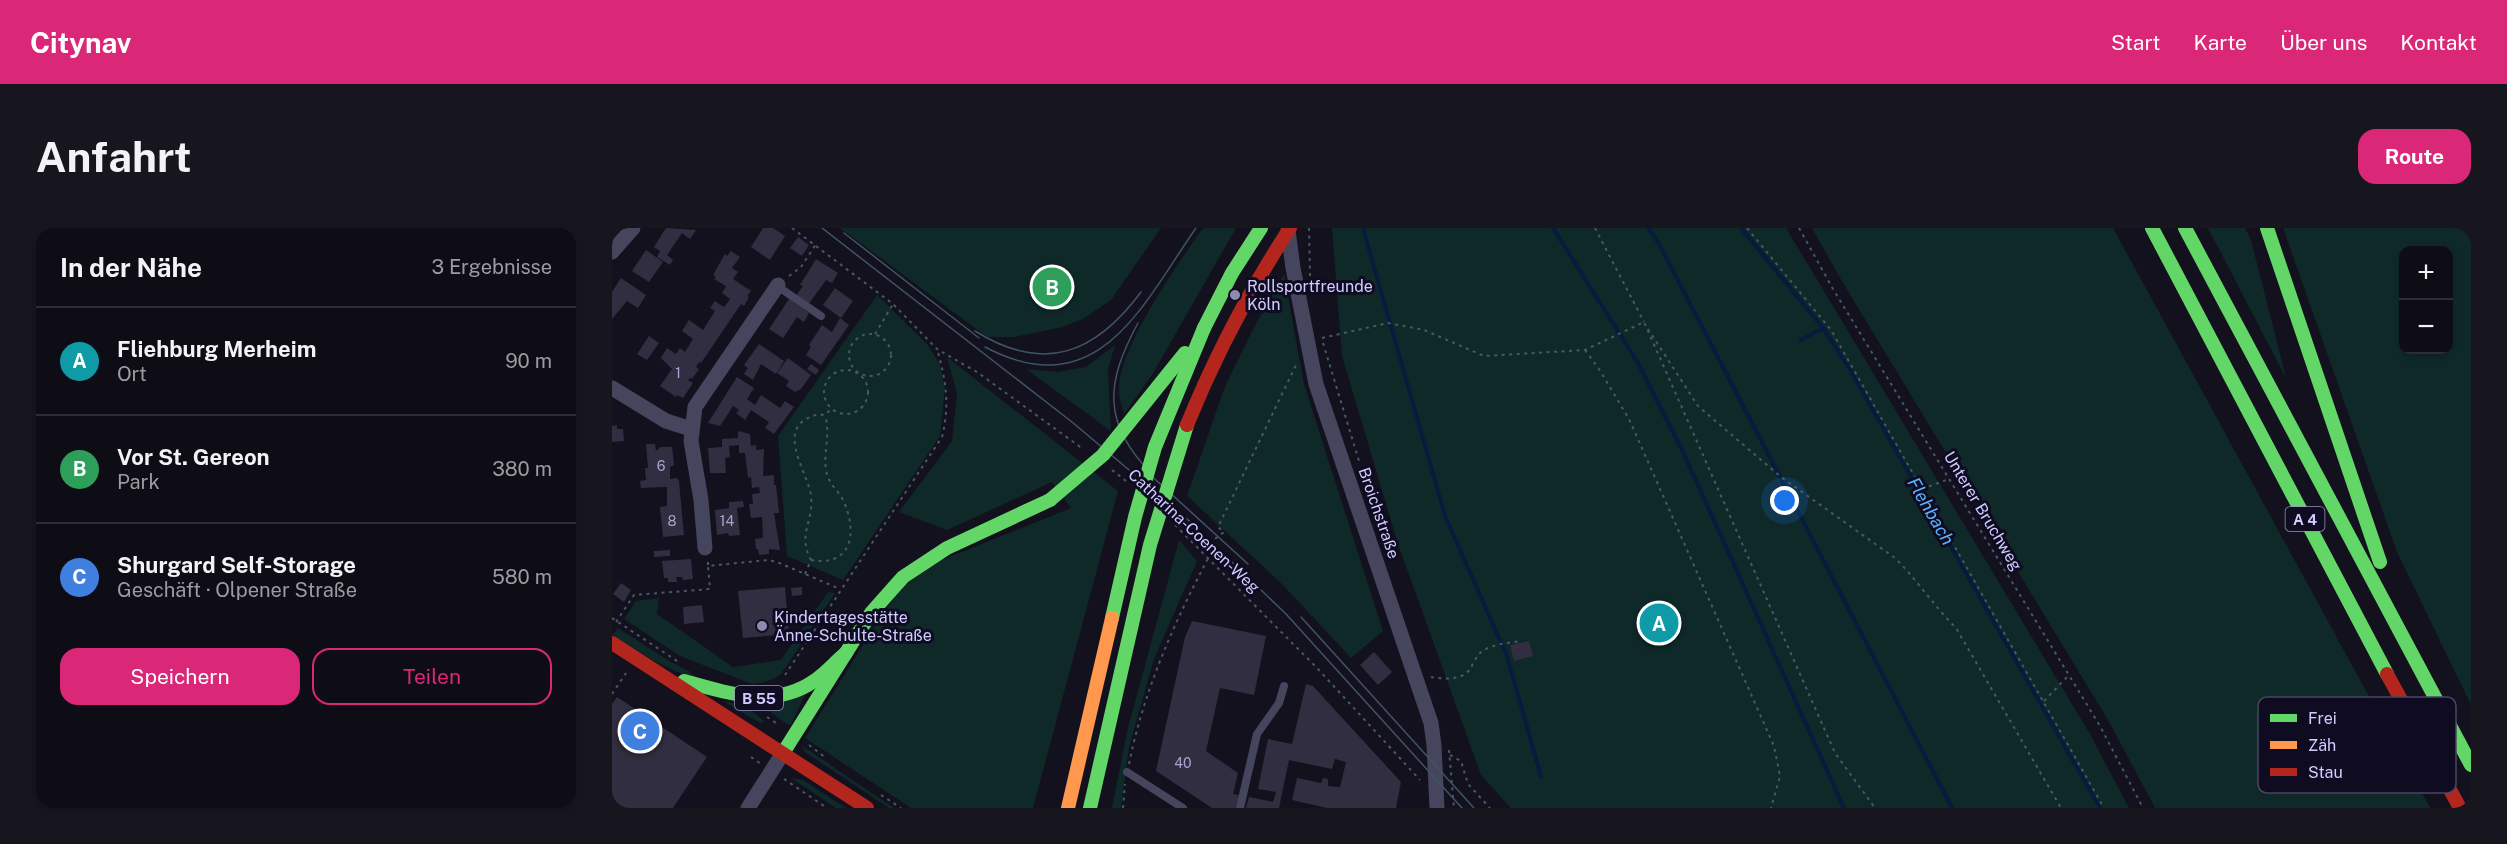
<!DOCTYPE html>
<html lang="de">
<meta charset="utf-8">
<style>
:root{--surface:#0e0d16;--page:#17161f;--text:#f1f3f6;--muted:#9b9ca1;--line:#2e2d35;--accent:#db2777}
body{margin:0;font-family:"Public Sans",sans-serif;background:var(--page);color:var(--text)}
.controls{position:absolute;right:18px;top:18px;display:grid;overflow:hidden;border-radius:12px;box-shadow:0 3px 9px #0003}
.controls button{width:54px;height:54px;display:grid;place-items:center;padding:0;border:0;border-bottom:2px solid var(--line);background:var(--surface);color:var(--text);font:30px sans-serif}
.you{position:absolute;left:1173px;top:273px;width:21px;height:21px;margin:-15px;border:4px solid #fff;border-radius:50%;background:#1a73e8;box-shadow:0 0 0 9px #1a73e833}
.badge{display:grid;place-items:center;width:39px;height:39px;border-radius:50%;background:var(--accent);color:#fff;font-size:20px;font-weight:700}
.pin{position:absolute;translate:-50% -50%;border:3px solid #fff;box-shadow:0 2px 6px #0006}
.list{margin:0;padding:0;list-style:none}
h2{display:flex;justify-content:space-between;align-items:center;height:78px;margin:0;padding:0 24px;font-size:26px}
h2 small{font-size:20px;font-weight:400;color:var(--muted)}
.list li{display:grid;grid-template-columns:39px 1fr auto;gap:18px;align-items:center;box-sizing:border-box;height:108px;padding:0 24px;border-top:2px solid var(--line)}
.list b{display:block;font-size:22px;white-space:nowrap}
.list p{margin:0;font-size:20px;white-space:nowrap;color:var(--muted)}
.list em{font-size:20px;font-style:normal;color:var(--muted)}
.actions{display:flex;gap:12px;padding:18px 24px}
.actions a{flex:1;padding:14px 0;border:2px solid var(--accent);border-radius:18px;text-align:center;font-size:21px;color:var(--accent)}
.actions .main{background:var(--accent);color:#fff}
.map{position:relative;flex:none;width:1859px;height:580px;overflow:hidden;border-radius:18px}
header{display:flex;align-items:center;gap:36px;box-sizing:border-box;height:84px;padding:0 30px;background:var(--accent);color:#fff}
header strong{font-size:28px}
nav{display:flex;gap:33px;margin-inline-start:auto;font-size:21px}
.intro{display:flex;align-items:center;justify-content:space-between;box-sizing:border-box;height:144px;padding:0 36px}
h1{margin:0;font-size:42px}
.button{padding:15px 27px;border-radius:18px;background:var(--accent);color:#fff;font-size:21px;font-weight:700}
main{display:flex;gap:36px;padding:0 36px}
aside{flex:1;background:var(--surface);border-radius:18px;box-shadow:0 3px 9px #0003}
.map>svg:first-child{display:block}
</style>
<header>
<strong>Citynav</strong>
<nav><a>Start</a><a>Karte</a><a>Über uns</a><a>Kontakt</a></nav>
</header>
<div class="intro"><h1>Anfahrt</h1><a class="button">Route</a></div>
<main>
<aside>
<h2>In der Nähe<small>3 Ergebnisse</small></h2>
<ul class="list">
<li><span class="badge" style="background:#0f9aa8">A</span><div><b>Fliehburg Merheim</b><p>Ort</p></div><em>90 m</em></li>
<li><span class="badge" style="background:#2e9e5b">B</span><div><b>Vor St. Gereon</b><p>Park</p></div><em>380 m</em></li>
<li><span class="badge" style="background:#3f7fe0">C</span><div><b>Shurgard Self-Storage</b><p>Geschäft · Olpener Straße</p></div><em>580 m</em></li>
</ul>
<div class="actions"><a class="main">Speichern</a><a>Teilen</a></div>
</aside>
<div class="map">
<svg width="1859" height="580" viewBox="0 0 1859 580">
<rect width="100%" height="100%" fill="#12111d"/>
<g fill="#0f2929" fill-rule="evenodd">
<polygon points="228,0 549,0 499,72 471,91 450,99 403,109 375,109"/>
<path d="M 591,0 L 624,0 L 540,147 L 512,186 C 510,179 507,171 507,164 C 504,123 567,34 591,0 Z"/>
<polygon points="720,0 1174,0 1478,506 1517,580 899,580 869,547 786,316 730,128"/>
<polygon points="1200,0 1501,0 1818,580 1543,580 1496,492 1231,55"/>
<polygon points="1596,0 1633,0 1639,12 1674,150"/>
<path d="M 1671,0 L 1859,0 L 1859,477 L 1785,324 ZM 1836,22 L 1836,122 L 1792,122 L 1792,22 Z"/>
<polygon points="672,46 692,156 771,403 739,430 671,357 575,268 612,161 641,101"/>
<polygon points="265,67 316,117 328,137 333,161 328,208 231,352 175,328 166,208"/>
<polygon points="503,117 496,141 499,203 414,141 446,144 474,139"/>
<polygon points="335,129 506,263 421,580 299,580 193,510 271,385 293,357 325,334 459,280 440,254 335,302 287,284 340,213 345,166"/>
<polygon points="567,312 585,333 542,431 517,519 509,580 500,580 516,500"/>
<path d="M 216,364 L 223,365 L 169,446 C 160,453 151,455 140,456 L 68,428 L 12,391 L 24,373 L 47,370 L 45,386 L 121,439 L 169,432 Z"/>
<polygon points="6,400 57,433 77,443 88,454 46,435 0,407"/>
<polygon points="195,463 178,498 151,479"/>
<polygon points="111,473 133,477 152,493 150,496"/>
<polygon points="189,517 282,580 277,580 193,524"/>
<polygon points="179,550 191,552 234,580 224,580"/>
</g>
<g fill="none" stroke-linecap="round" stroke-linejoin="round">
<g stroke="#061b3e" stroke-width="4">
<polyline points="751,0 833,288 895,428 929,549"/>
<polyline points="941,0 1026,135 1071,224 1232,580"/>
<polyline points="1036,0 1046,14 1340,580"/>
<polyline points="1129,0 1211,100 1237,140 1488,580"/>
<polyline points="1189,112 1211,100"/>
</g>
</g>
<g fill="#302e40">
<polygon points="54,0 84,2 78,11 70,5 55,27 61,32 58,37 45,29 48,23 42,19"/>
<polygon points="151,0 161,0 173,8 158,32 139,19"/>
<polygon points="186,9 197,17 190,28 178,20"/>
<polygon points="34,22 51,34 37,54 20,43"/>
<polygon points="119,23 128,29 120,40 126,44 121,51 139,63 135,68 137,69 132,78 129,76 89,135 87,134 84,139 87,141 80,151 78,150 76,152 81,155 71,170 65,167 64,169 48,158 60,141 49,130 55,120 64,126 68,120 73,124 81,111 70,103 77,92 91,102 103,83 98,80 103,73 112,79 116,74 118,71 110,65 114,58 102,51 104,49 101,47 113,26 115,28"/>
<polygon points="204,31 226,45 220,55 214,52 196,77 184,68 191,58 188,57"/>
<polygon points="9,50 34,67 26,80 15,73 0,91 0,64"/>
<polygon points="223,60 241,73 229,90 211,77"/>
<polygon points="177,71 197,85 192,94 185,89 171,110 157,101"/>
<polygon points="228,90 237,97 209,137 194,127 199,119 197,117 210,97 220,104"/>
<polygon points="37,108 47,115 35,132 25,126"/>
<polygon points="147,116 172,133 164,146 149,136 141,152 132,146 136,140 132,137"/>
<polygon points="176,130 199,147 189,161 183,164 174,158 177,153 165,145"/>
<polygon points="199,136 207,142 204,147 195,141"/>
<polygon points="125,149 142,160 135,171 143,177 149,167 168,180 173,173 182,179 162,206 153,200 157,194 139,182 133,192 124,185 127,182 121,178 108,198 96,195"/>
<polygon points="5,197 5,201 11,201 12,213 0,214 0,198"/>
<polygon points="126,203 138,206 139,218 144,217 144,222 152,221 151,248 162,247 162,257 164,257 167,285 162,285 168,322 157,321 157,326 147,327 146,321 144,321 143,311 151,310 150,289 139,290 137,276 141,276 140,266 148,265 147,259 140,260 139,249 136,250 133,225 127,225 127,217 117,218 118,229 113,230 114,245 98,245 96,220 110,219 110,211 126,210"/>
<polygon points="34,216 43,216 44,223 49,219 60,219 62,237 58,239 58,251 65,250 67,253 72,307 51,309 48,279 55,278 55,259 29,260 28,253 34,252 33,240 36,240"/>
<polygon points="131,273 132,279 125,280 128,307 117,308 116,305 105,307 103,282 117,280 117,274"/>
<polygon points="58,322 58,328 42,329 42,323"/>
<polygon points="79,331 81,351 71,352 70,349 64,349 65,354 56,354 56,350 52,350 50,333"/>
<polygon points="9,355 19,362 12,374 1,366"/>
<polygon points="173,359 177,406 131,410 126,363"/>
<polygon points="190,359 190,367 180,368 179,360"/>
<polygon points="90,377 92,394 72,396 71,379"/>
<polygon points="580,393 654,408 642,467 608,460 594,523 626,545 621,566 627,567 624,580 600,580 544,543 573,409"/>
<polygon points="917,413 921,428 902,433 898,417"/>
<polygon points="762,424 780,444 766,457 748,437"/>
<polygon points="694,456 701,458 789,554 784,580 715,580 680,572 685,550 709,555 711,550 716,551 716,558 728,559 734,534 723,531 720,541 677,532 667,580 634,580 637,569 661,574 664,564 646,561 656,511 680,516"/>
<polygon points="5,469 95,529 61,580 0,580 0,476"/>
</g>
<g fill="none" stroke-linecap="round" stroke-linejoin="round">
<g stroke="#485868" stroke-width="2" stroke-dasharray="3 4.5" stroke-linecap="butt">
<polyline points="180,0 281,76 325,121 365,144 471,221"/>
<polyline points="697,0 698,48"/>
<polyline points="983,0 1032,94"/>
<polyline points="1135,0 1219,102 1492,580"/>
<polyline points="1187,0 1221,61 1488,498 1531,580"/>
<polyline points="177,48 189,39 204,16"/>
<path d="M 1036,101 L 1086,178 L 1169,249 L 1283,330 C 1305,352 1322,378 1344,400 L 1449,580"/>
<polyline points="263,106 281,76"/>
<circle cx="258" cy="127" r="21"/>
<polyline points="710,110 776,95 812,102 872,128 973,122 1032,94 1223,525 1263,580"/>
<polyline points="711,115 747,233"/>
<polyline points="973,122 987,141 1017,191 1162,518 1168,548 1159,580"/>
<circle cx="234" cy="164" r="22"/>
<polyline points="500,242 514,253"/>
<polyline points="1310,261 1337,251"/>
<polyline points="563,297 705,440 808,552"/>
<path d="M 199,332 C 239,339 246,306 232,274 C 227,263 216,256 214,242 C 211,222 219,208 213,187"/>
<polyline points="96,334 96,338 156,332 165,334 228,361"/>
<path d="M 193,346 L 199,332 C 185,306 202,294 199,268 C 197,248 169,210 191,193 C 198,188 204,186 213,187 L 219,181"/>
<polyline points="0,390 68,435"/>
<polyline points="4,394 22,367 98,361 96,338"/>
<path d="M 173,447 L 330,209 C 338,177 334,152 325,121"/>
<path d="M 819,449 C 831,451 850,453 858,441 C 861,436 864,429 868,425 C 878,416 896,415 909,413"/>
<polyline points="0,466 14,445"/>
<polyline points="1432,473 1457,447"/>
<polyline points="155,489 167,497"/>
<polyline points="197,517 214,530"/>
<polyline points="837,522 842,580"/>
<polyline points="838,527 849,533 856,556 878,580"/>
<polyline points="139,529 149,536"/>
<path d="M 517,536 C 532,461 564,390 600,323 L 595,317 L 612,304 L 606,299 L 685,135"/>
<polyline points="172,551 215,580"/>
<polyline points="269,567 289,580"/>
<polyline points="511,580 513,556"/>
</g>
<g stroke="#46455e" stroke-width="8">
<polyline points="165,58 209,88"/>
<polyline points="515,544 571,580"/>
<polyline points="628,580 645,506 667,475 672,458"/>
</g>
<g stroke="#46455e" stroke-width="15">
<polyline points="676,2 681,40 704,156 819,495 822,517 825,580"/>
<polyline points="0,24 21,0"/>
<polyline points="0,160 54,193 79,201"/>
<polyline points="93,320 89,272 79,213 83,179 166,57"/>
<polyline points="136,580 171,525"/>
</g>
<g stroke="#63d668" stroke-width="14">
<polyline points="1540,0 1775,446"/>
<polyline points="1573,0 1859,537"/>
<polyline points="1655,0 1768,334"/>
<polyline points="592,100 620,45 649,0"/>
<path d="M 72,453 C 115,465 162,481 202,453 C 214,445 223,434 234,425"/>
<polyline points="171,525 259,385 291,349 335,320 438,272"/>
</g>
<g stroke="#b3261e" stroke-width="14">
<polyline points="0,415 255,580"/>
<polyline points="1775,446 1848,580"/>
</g>
<g stroke="#3f5567" stroke-width="1.5">
<polyline points="210,0 460,194 573,289 674,386 850,580"/>
<polyline points="232,5 367,110"/>
<path d="M 526,95 C 494,154 489,195 540,246"/>
<path d="M 363,103 C 432,146 483,126 529,64"/>
<path d="M 373,119 C 487,179 530,77 584,0"/>
<polyline points="534,243 636,336"/>
<polyline points="689,389 862,580"/>
</g>
<g stroke="#63d668" stroke-width="14">
<polyline points="438,272 491,227 573,125"/>
<polyline points="500,390 523,289 543,219 592,100"/>
<polyline points="478,580 538,317 575,197"/>
</g>
<polyline stroke="#ff974d" stroke-width="14" points="456,580 500,390"/>
<path stroke="#b3261e" stroke-width="14" d="M 575,197 C 603,128 637,63 678,0"/>
</g>
<g fill="#8f8bb0" stroke="#0f0c22" stroke-width="2">
<circle cx="623" cy="67" r="6"/>
<circle cx="150" cy="398" r="6"/>
</g>
<g text-anchor="middle" dominant-baseline="central" stroke-width="6" stroke-linejoin="round" paint-order="stroke">
<g font-size="14" fill="#aaa5cf">
<text x="66" y="145">1</text>
<text x="49" y="238">6</text>
<text x="60" y="293">8</text>
<text x="115" y="293">14</text>
<text x="571" y="535">40</text>
</g>
<g fill="#0f0c22" stroke="#9893bd" stroke-width="1.5">
<rect x="1673.5" y="279" width="39" height="24" rx="4.5"/>
<rect x="123" y="458" width="48" height="24" rx="4.5"/>
</g>
<g font-size="15" font-weight="bold" fill="#d2cdff">
<text x="1693" y="291">A 4</text>
<text x="147" y="470">B 55</text>
</g>
<g font-size="16" fill="#d2cdff" stroke="#0f0c22" text-anchor="start">
<text x="635" y="58">Rollsportfreunde<tspan x="635" dy="18">Köln</tspan></text>
<text x="162" y="389">Kindertagesstätte<tspan x="162" dy="18">Änne-Schulte-Straße</tspan></text>
</g>
<g font-size="16" fill="#d2cdff" stroke="#0f0c22">
<text transform="translate(1371 283) rotate(59)">Unterer Bruchweg</text>
<text transform="translate(767 285) rotate(71)">Broichstraße</text>
<text transform="translate(582 303) rotate(43)">Catharina-Coenen-Weg</text>
</g>
<g font-size="18" font-style="italic" fill="#5bb4ff" stroke="#0f0c22">
<text transform="translate(1319 283) rotate(60)">Flehbach</text>
</g>
</g>
<rect x="1646" y="469" width="198" height="96" rx="9" fill="#0f0c22" stroke="#4a4664" stroke-width="1.5"/>
<rect x="1658" y="486" width="27" height="8" fill="#63d668"/>
<rect x="1658" y="513" width="27" height="8" fill="#ff974d"/>
<rect x="1658" y="540" width="27" height="8" fill="#b3261e"/>
<g font-size="16" fill="#d2cdff">
<text x="1696" y="496">Frei</text>
<text x="1696" y="523">Zäh</text>
<text x="1696" y="550">Stau</text>
</g>
</svg>
<div class="controls">
<button>+</button>
<button>−</button>
</div>
<div class="you"></div>
<div class="pin badge" style="left:1047px;top:395px;background:#0f9aa8">A</div>
<div class="pin badge" style="left:440px;top:59px;background:#2e9e5b">B</div>
<div class="pin badge" style="left:28px;top:503px;background:#3f7fe0">C</div>
</div>
</main>
